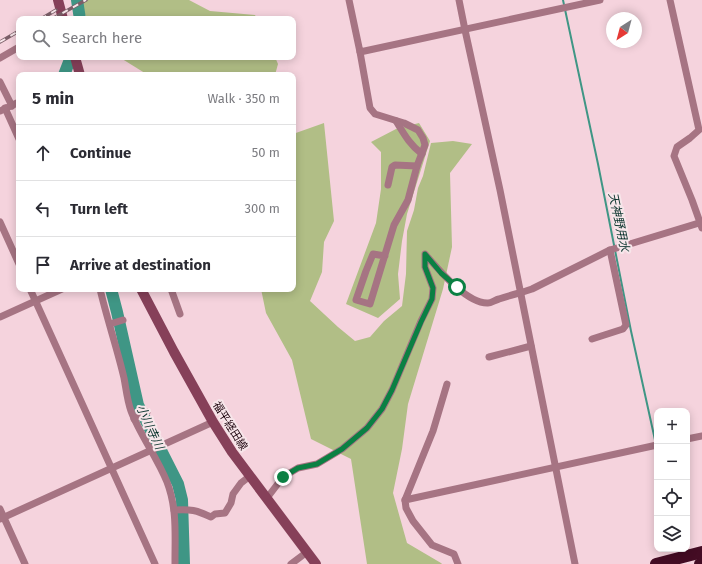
<!DOCTYPE html>
<meta charset="utf-8">
<style>
:root{--surface:#fff;--page:#f2f2f3;--text:#2b2b33;--muted:#7c7c81;--line:#e1e1e2}
body{margin:0;font-family:"Fira Sans","Noto Sans JP",sans-serif;background:var(--page);color:var(--text)}
.controls{position:absolute;right:12px;bottom:12px;display:grid;overflow:hidden;border-radius:8px;box-shadow:0 2px 10px #0003}
.controls button{width:36px;height:36px;display:grid;place-items:center;padding:0;border:0;border-bottom:1px solid var(--line);background:var(--surface);color:var(--text);font:20px sans-serif}
.compass{position:absolute;left:606px;top:12px;width:36px;height:36px;border-radius:50%;background:var(--surface);box-shadow:0 2px 10px #0003;rotate:216deg}
.stop{position:absolute;width:12px;height:12px;margin:-9px;border:3px solid #0b8043;border-radius:50%;background:#fff}
.stop.end{background:#0b8043;border-color:#fff;box-shadow:0 1px 4px #0008}
.list{margin:0;padding:0;list-style:none}
h2{display:flex;justify-content:space-between;align-items:center;height:52px;margin:0;padding:0 16px;font-size:17px}
h2 small{font-size:13px;font-weight:400;color:var(--muted)}
.list li{display:grid;grid-template-columns:26px 1fr auto;gap:12px;align-items:center;box-sizing:border-box;height:56px;padding:0 16px;border-top:1px solid var(--line)}
.list b{display:block;font-size:15px;white-space:nowrap}
.list em{font-size:13px;font-style:normal;color:var(--muted)}
.icon{flex:none;width:22px;height:22px;fill:none;stroke:currentColor;stroke-width:2;stroke-linecap:round;stroke-linejoin:round}
.map{position:relative;flex:none;width:702px;height:564px;overflow:hidden}
.search{position:absolute;background:var(--surface);box-shadow:0 2px 10px #0003;left:16px;top:16px;width:280px;height:44px;display:flex;align-items:center;gap:10px;box-sizing:border-box;padding:0 14px;border-radius:8px;color:var(--muted);font-size:15px}
.panel{position:absolute;background:var(--surface);box-shadow:0 2px 10px #0003;left:16px;top:72px;width:280px;height:220px;border-radius:8px}
.map>svg:first-child{display:block}
</style>
<div class="map">
<svg width="702" height="564" viewBox="0 0 702 564">
<rect width="100%" height="100%" fill="#f5d3dd"/>
<g fill="#b1be86">
<polygon points="79,0 189,0 210,11 255,15 257,19 87,19"/>
<polygon points="119,57 275,57 278,64 275,75 148,75"/>
<polygon points="324,123 334,221 324,242 322,272 310,301 338,327 355,341 370,337 384,321 402,306 406,274 407,231 414,210 418,188 423,176 431,143 453,141 472,144 450,173 452,247 443,289 408,404 402,449 393,493 407,543 441,563 442,564 367,564 351,459 311,439 292,360 266,313 261,289 293,289 293,134"/>
<polygon points="419,123 430,141 407,214 402,241 398,274 400,299 378,318 346,304 376,223 381,189 381,152 371,142 396,129"/>
</g>
<g fill="none" stroke-linecap="round" stroke-linejoin="round">
<polyline stroke="#3f9685" stroke-width="2" points="563,0 598,164 631,331 657,449"/>
<g stroke="#3f9685" stroke-width="12">
<polyline points="77,0 80,19"/>
<polyline points="64,75 71,57"/>
<polyline points="111,289 117,312 138,405 178,484 182,500 184,564"/>
</g>
<g stroke="#a67483" stroke-width="7">
<polyline points="349,0 360,52 600,0"/>
<polyline points="459,0 465,30 500,190 575,564"/>
<polyline points="670,0 699,130 690,138 677,147 674,156 692,200 702,228"/>
<polyline points="360,52 370,108 375,114 404,123 418,130 423,138 425,145 417,166 408,200 394,225 370,304 356,300 366,271 373,254 385,256"/>
<polyline points="0,58 19,47"/>
<polyline points="0,82 12,106"/>
<polyline points="5,108 19,139"/>
<polyline points="0,111 19,102"/>
<path d="M 396,121 C 404,134 410,145 422,154"/>
<polyline points="388,185 392,167 395,165 417,166"/>
<polyline points="0,222 19,264"/>
<polyline points="30,289 155,564"/>
<path d="M 100,289 C 107,319 117,348 124,378 C 126,388 127,400 131,411 C 140,435 157,457 167,482 C 177,508 175,533 175,560 L 175,564"/>
<polyline points="171,289 180,314"/>
<polyline points="0,317 62,289"/>
<polyline points="110,324 123,320"/>
<polyline points="592,339 623,329 626,325 610,250"/>
<polyline points="489,357 531,346"/>
<polyline points="134,419 147,412"/>
<polyline points="687,439 702,436"/>
<path d="M 267,498 L 283,477 L 298,468 L 317,464 L 342,449 L 367,428 L 382,409 L 392,390 L 421,321 L 432,299 L 433,288 L 425,267 L 425,254 C 438,269 467,304 488,303 C 491,303 495,300 499,299 C 510,295 521,293 532,289 L 610,250 L 702,222"/>
<polyline points="405,500 433,431 447,384"/>
<polyline points="0,509 25,564"/>
<path d="M 174,510 C 191,509 196,510 211,517 L 215,514 L 225,513 L 231,503 L 233,494 L 241,483 L 250,476"/>
<polyline points="0,519 213,422"/>
<polyline points="291,564 307,552"/>
<polyline points="458,564 454,554 432,545 413,521 406,508 405,500 657,445"/>
</g>
<g stroke="#864059" stroke-width="10">
<polyline points="58,0 63,19"/>
<polyline points="75,57 80,75"/>
<polyline points="141,289 174,352 213,422 232,452 316,564"/>
</g>
<g stroke="#440c24" stroke-width="12">
<polyline points="656,564 702,552"/>
<polyline points="700,564 702,564"/>
</g>
<defs>
<g id="rail">
<polyline points="41,19 56,10"/>
<polyline points="52,19 86,0"/>
<polyline points="0,42 19,31"/>
</g>
</defs>
<use href="#rail" stroke="#7b5f68" stroke-width="3.5"/>
<use href="#rail" stroke="#f7e6ea" stroke-width="2" stroke-dasharray="6" stroke-linecap="butt"/>
</g>
<g fill="none" stroke-linecap="round" stroke-linejoin="round">
<polyline stroke="#0b8043" stroke-width="5" points="283,477 298,468 317,464 342,449 367,428 382,409 392,390 421,322 432,299 433,288 425,267 425,254 441,273 457,287"/>
</g>
<g text-anchor="middle" dominant-baseline="central" stroke-width="4" stroke-linejoin="round" paint-order="stroke">
<g font-size="11" fill="#1d040d" stroke="#f7e6ea">
<text transform="translate(230 426) rotate(58)">福平経田線</text>
</g>
<g font-size="12" font-style="italic" fill="#09332c" stroke="#f7e6ea">
<text transform="translate(619 222) rotate(78)">天神野用水</text>
<text transform="translate(150 427) rotate(65)">小川寺川</text>
</g>
</g>
</svg>
<div class="controls">
<button>+</button>
<button>−</button>
<button><svg class="icon" aria-label="locate" viewBox="0 0 24 24"><circle cx="12" cy="12" r="6"/><path d="M12 2v4M12 18v4M2 12h4M18 12h4"/></svg></button>
<button><svg class="icon" aria-label="layers" viewBox="0 0 24 24"><path d="M12 4l9 5-9 5-9-5zM3 14l9 5 9-5"/></svg></button>
</div>
<svg class="compass" viewBox="-18 -18 36 36"><path d="M0-13l5 13h-10z" fill="#e53935"/><path d="M0 13l5-13h-10z" fill="#7c7c81"/></svg>
<div class="stop" style="left:457px;top:287px"></div>
<div class="stop end" style="left:283px;top:477px"></div>
<div class="search"><svg class="icon" aria-label="search" viewBox="0 0 24 24"><circle cx="10" cy="10" r="6"/><path d="M15 15l6 6"/></svg>Search here</div>
<section class="panel">
<h2>5 min<small>Walk · 350 m</small></h2>
<ul class="list">
<li><svg class="icon" aria-label="ahead" viewBox="0 0 24 24"><path d="M12 20V5M6 11l6-6 6 6"/></svg><div><b>Continue</b></div><em>50 m</em></li>
<li><svg class="icon" aria-label="left" viewBox="0 0 24 24"><path d="M17 20v-9H6M10 6l-5 5 5 5"/></svg><div><b>Turn left</b></div><em>300 m</em></li>
<li><svg class="icon" aria-label="arrive" viewBox="0 0 24 24"><path d="M6 21V4h12l-3 4 3 4H6"/></svg><div><b>Arrive at destination</b></div></li>
</ul>
</section>
</div>
